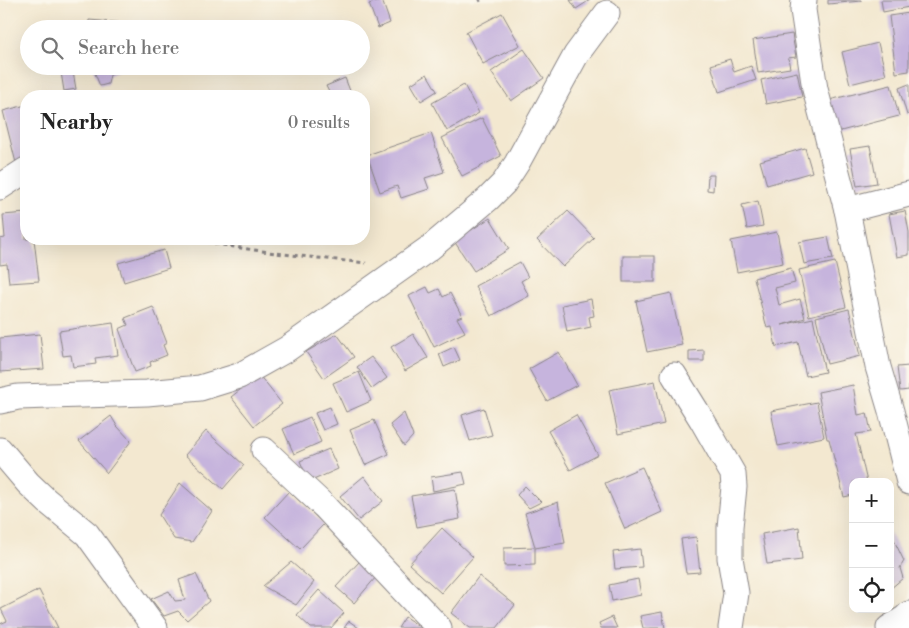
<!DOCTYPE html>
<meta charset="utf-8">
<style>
:root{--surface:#fff;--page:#f2f2f2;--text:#222;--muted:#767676;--line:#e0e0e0}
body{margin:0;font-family:"Libre Bodoni",serif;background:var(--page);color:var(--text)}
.controls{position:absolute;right:15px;bottom:15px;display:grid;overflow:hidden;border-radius:10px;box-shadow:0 5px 20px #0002}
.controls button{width:45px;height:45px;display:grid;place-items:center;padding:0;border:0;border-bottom:1px solid var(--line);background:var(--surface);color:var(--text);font:25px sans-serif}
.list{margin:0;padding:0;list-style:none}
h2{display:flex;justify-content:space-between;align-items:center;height:65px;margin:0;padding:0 20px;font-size:21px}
h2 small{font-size:16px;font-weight:400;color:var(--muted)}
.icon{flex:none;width:28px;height:28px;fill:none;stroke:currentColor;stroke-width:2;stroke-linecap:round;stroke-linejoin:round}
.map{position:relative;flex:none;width:909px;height:628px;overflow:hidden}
.search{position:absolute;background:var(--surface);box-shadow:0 5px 20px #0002;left:20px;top:20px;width:350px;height:55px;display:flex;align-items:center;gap:12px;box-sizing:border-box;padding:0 18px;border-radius:28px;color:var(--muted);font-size:19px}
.panel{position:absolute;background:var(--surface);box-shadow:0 5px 20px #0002;left:20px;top:90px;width:350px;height:155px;border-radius:20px}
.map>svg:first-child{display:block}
</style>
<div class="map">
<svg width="909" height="628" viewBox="0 0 909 628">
<rect width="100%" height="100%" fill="#fbf7ec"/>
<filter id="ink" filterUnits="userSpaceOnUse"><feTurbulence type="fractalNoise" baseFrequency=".02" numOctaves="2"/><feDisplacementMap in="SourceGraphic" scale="10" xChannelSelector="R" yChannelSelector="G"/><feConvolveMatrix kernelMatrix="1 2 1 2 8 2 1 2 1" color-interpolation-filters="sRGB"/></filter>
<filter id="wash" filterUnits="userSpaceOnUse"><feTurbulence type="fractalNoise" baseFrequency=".0096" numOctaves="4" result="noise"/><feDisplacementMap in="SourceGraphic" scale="20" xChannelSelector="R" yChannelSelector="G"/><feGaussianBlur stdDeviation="1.12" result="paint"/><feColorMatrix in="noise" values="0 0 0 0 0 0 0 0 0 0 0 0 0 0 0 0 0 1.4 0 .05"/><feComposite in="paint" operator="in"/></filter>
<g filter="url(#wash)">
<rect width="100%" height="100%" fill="#f3e8d0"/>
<g id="blocks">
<g fill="#c6b4dd">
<polygon points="381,0 382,0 390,23 378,28 369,4"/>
<polygon points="570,0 590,0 576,9"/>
<polygon points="828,0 861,0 861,1 828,4"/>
<polygon points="881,0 909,0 909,7 883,12"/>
<polygon points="502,13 520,45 483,64 466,32"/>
<polygon points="909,13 909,71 896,73 889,16"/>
<polygon points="89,20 138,24 138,29 88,29"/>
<polygon points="233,20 237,29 213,29"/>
<polygon points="271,21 275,29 254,29"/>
<polygon points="792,34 796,57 788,58 790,68 758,73 753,40"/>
<polygon points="878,43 886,75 850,84 842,52"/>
<polygon points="524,49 544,78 511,101 491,72"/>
<polygon points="730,59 734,72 751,66 756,80 719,92 711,65"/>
<polygon points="60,66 72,66 76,89 64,91"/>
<polygon points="92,66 118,66 120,70 110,75 108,84 100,86"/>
<polygon points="797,72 802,97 766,104 761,80"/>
<polygon points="427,74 437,91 421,101 411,84"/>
<polygon points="345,78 352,96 331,96 326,86"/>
<polygon points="909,84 909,114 907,115 899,88"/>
<polygon points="464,85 479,113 447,131 432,103"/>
<polygon points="891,85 899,116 833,133 825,101"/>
<polygon points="26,105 26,160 16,163 3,111"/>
<polygon points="482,118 501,156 462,176 442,138"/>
<polygon points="431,133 444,172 425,178 429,189 401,198 397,186 380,192 367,155"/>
<polygon points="870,146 877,183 857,186 850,149"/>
<polygon points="805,148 812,172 767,185 760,161"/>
<polygon points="708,175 714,175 713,191 707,190"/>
<polygon points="758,201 763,226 747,229 742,205"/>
<polygon points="568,211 594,238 563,267 537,240"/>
<polygon points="905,211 909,232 909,255 897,257 889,214"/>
<polygon points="26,213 26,239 34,239 39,281 9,283 7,264 0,265 0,239 5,238 3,215"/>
<polygon points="490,218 509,249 474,271 454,241"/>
<polygon points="777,232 783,263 737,272 731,241"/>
<polygon points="828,237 833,259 804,264 799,242"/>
<polygon points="164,250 169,268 124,282 118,263"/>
<rect x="623" y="256" width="32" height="26"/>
<polygon points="520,262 528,277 521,281 529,296 491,316 475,286"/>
<polygon points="835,262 846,307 809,316 799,270"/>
<polygon points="791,268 795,283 775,288 779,305 800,299 805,318 782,325 813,318 825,372 806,376 798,342 776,347 772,327 767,328 754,278"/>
<polygon points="427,287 430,293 439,289 443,297 450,293 462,316 457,318 465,332 434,347 409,296"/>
<polygon points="671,293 682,345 647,352 636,301"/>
<polygon points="591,299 594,316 589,317 591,327 567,332 562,305"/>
<polygon points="153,307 167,343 163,345 167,355 150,362 151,366 135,372 119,329 128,325 125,318"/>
<polygon points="849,309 860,356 827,364 816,317"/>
<polygon points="113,323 118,355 95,358 96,364 73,367 71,355 63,356 59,331"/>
<polygon points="40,334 44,369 0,372 0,338"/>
<polygon points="337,334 354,357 324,378 306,352"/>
<polygon points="413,334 428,358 405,371 391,347"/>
<polygon points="454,347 460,360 444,367 439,354"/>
<polygon points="704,350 704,361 689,361 689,351"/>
<polygon points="559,352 577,385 547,401 529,369"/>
<polygon points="371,357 387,378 372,389 357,367"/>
<polygon points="909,366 909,390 900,391 897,367"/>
<polygon points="359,372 371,401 346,412 333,383"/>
<polygon points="259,375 282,404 254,426 231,397"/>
<polygon points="655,381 664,424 618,434 609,390"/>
<polygon points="853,385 858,415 867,413 871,432 856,434 867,482 853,482 853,495 844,497 829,439 827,439 818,392"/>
<polygon points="817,402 824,437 778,446 771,411"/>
<polygon points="330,407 337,424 323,430 315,413"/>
<polygon points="484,408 492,435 470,441 462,415"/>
<polygon points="404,413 413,436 404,446 390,425"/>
<polygon points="576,415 598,455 570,470 548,431"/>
<polygon points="111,416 117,426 131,441 107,473 79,441"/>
<polygon points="310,417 321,442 294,454 283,429"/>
<polygon points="374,420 389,454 365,465 350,430"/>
<polygon points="206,431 244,465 223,489 185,455"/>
<polygon points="329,449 338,469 309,482 300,461"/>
<polygon points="642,467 662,512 625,529 605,483"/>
<polygon points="463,472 466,484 433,491 431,477"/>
<polygon points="364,476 383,501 359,520 340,496"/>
<polygon points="180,483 212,511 192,542 174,539 159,515"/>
<polygon points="525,486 541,502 529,508 517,495"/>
<polygon points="455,489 460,519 417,527 411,496"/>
<polygon points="289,491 324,524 300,549 265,517"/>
<polygon points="558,502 565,543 535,548 535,565 504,566 504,548 535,547 525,513"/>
<polygon points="799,527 802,560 767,564 762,534"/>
<polygon points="442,528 473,557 441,593 409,564"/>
<polygon points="890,532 904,561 900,568 903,578 890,589"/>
<polygon points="696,537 700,572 686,573 681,539"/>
<polygon points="640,549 642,567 615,569 613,552"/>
<polygon points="291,562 314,582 296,605 263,586"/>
<polygon points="359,562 376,577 354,603 336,587"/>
<polygon points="196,574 209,601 187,620 178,611 164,616 151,599 169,591 175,601 185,600 179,580"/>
<polygon points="479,576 515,605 497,628 470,628 451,613"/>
<polygon points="638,579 641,595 612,601 609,585"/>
<polygon points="39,590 58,628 0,628 0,624 7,621 1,609"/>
<polygon points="319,590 344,613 331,628 311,628 297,615"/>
<polygon points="662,612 665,628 643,628 640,616"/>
<polygon points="405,617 422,628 398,628"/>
<polygon points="612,617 617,628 601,628 599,623"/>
<polygon points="349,621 359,628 344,628"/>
</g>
</g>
</g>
<g filter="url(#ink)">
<use href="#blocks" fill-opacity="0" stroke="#8a8586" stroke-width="1"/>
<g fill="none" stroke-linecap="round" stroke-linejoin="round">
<defs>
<g id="minor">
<polyline points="804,0 803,10 815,89 847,210 878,367 891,411 909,482"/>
<polyline points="0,187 26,170"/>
<polyline points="847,210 909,194"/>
<polyline points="674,375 702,420 733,474 734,487 730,527 730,558 736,593 731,628"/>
<polyline points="0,401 18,397 147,393 200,388 239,376 287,349 431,247 488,199 504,183 517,163 576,55 607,13"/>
<polyline points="0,450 28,483 47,501 87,534 155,628"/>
<polyline points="264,450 324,506 439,628"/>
<polyline points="889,628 905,618 909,614"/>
</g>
</defs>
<use href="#minor" stroke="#8a8586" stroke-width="27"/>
<g stroke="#8a8586" stroke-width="3" stroke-dasharray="4 4" stroke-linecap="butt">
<polyline points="479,1 481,0"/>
<path d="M 191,239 C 249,251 307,257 366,263"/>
</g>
<use href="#minor" stroke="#fff" stroke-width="25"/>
</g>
</g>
</svg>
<div class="controls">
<button>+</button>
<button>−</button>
<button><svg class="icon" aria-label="locate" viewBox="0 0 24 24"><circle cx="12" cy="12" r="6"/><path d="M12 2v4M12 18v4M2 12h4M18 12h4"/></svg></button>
</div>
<div class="search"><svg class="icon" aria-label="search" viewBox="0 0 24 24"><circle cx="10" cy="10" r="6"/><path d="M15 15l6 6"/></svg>Search here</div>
<section class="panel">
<h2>Nearby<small>0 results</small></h2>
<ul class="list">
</ul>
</section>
</div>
